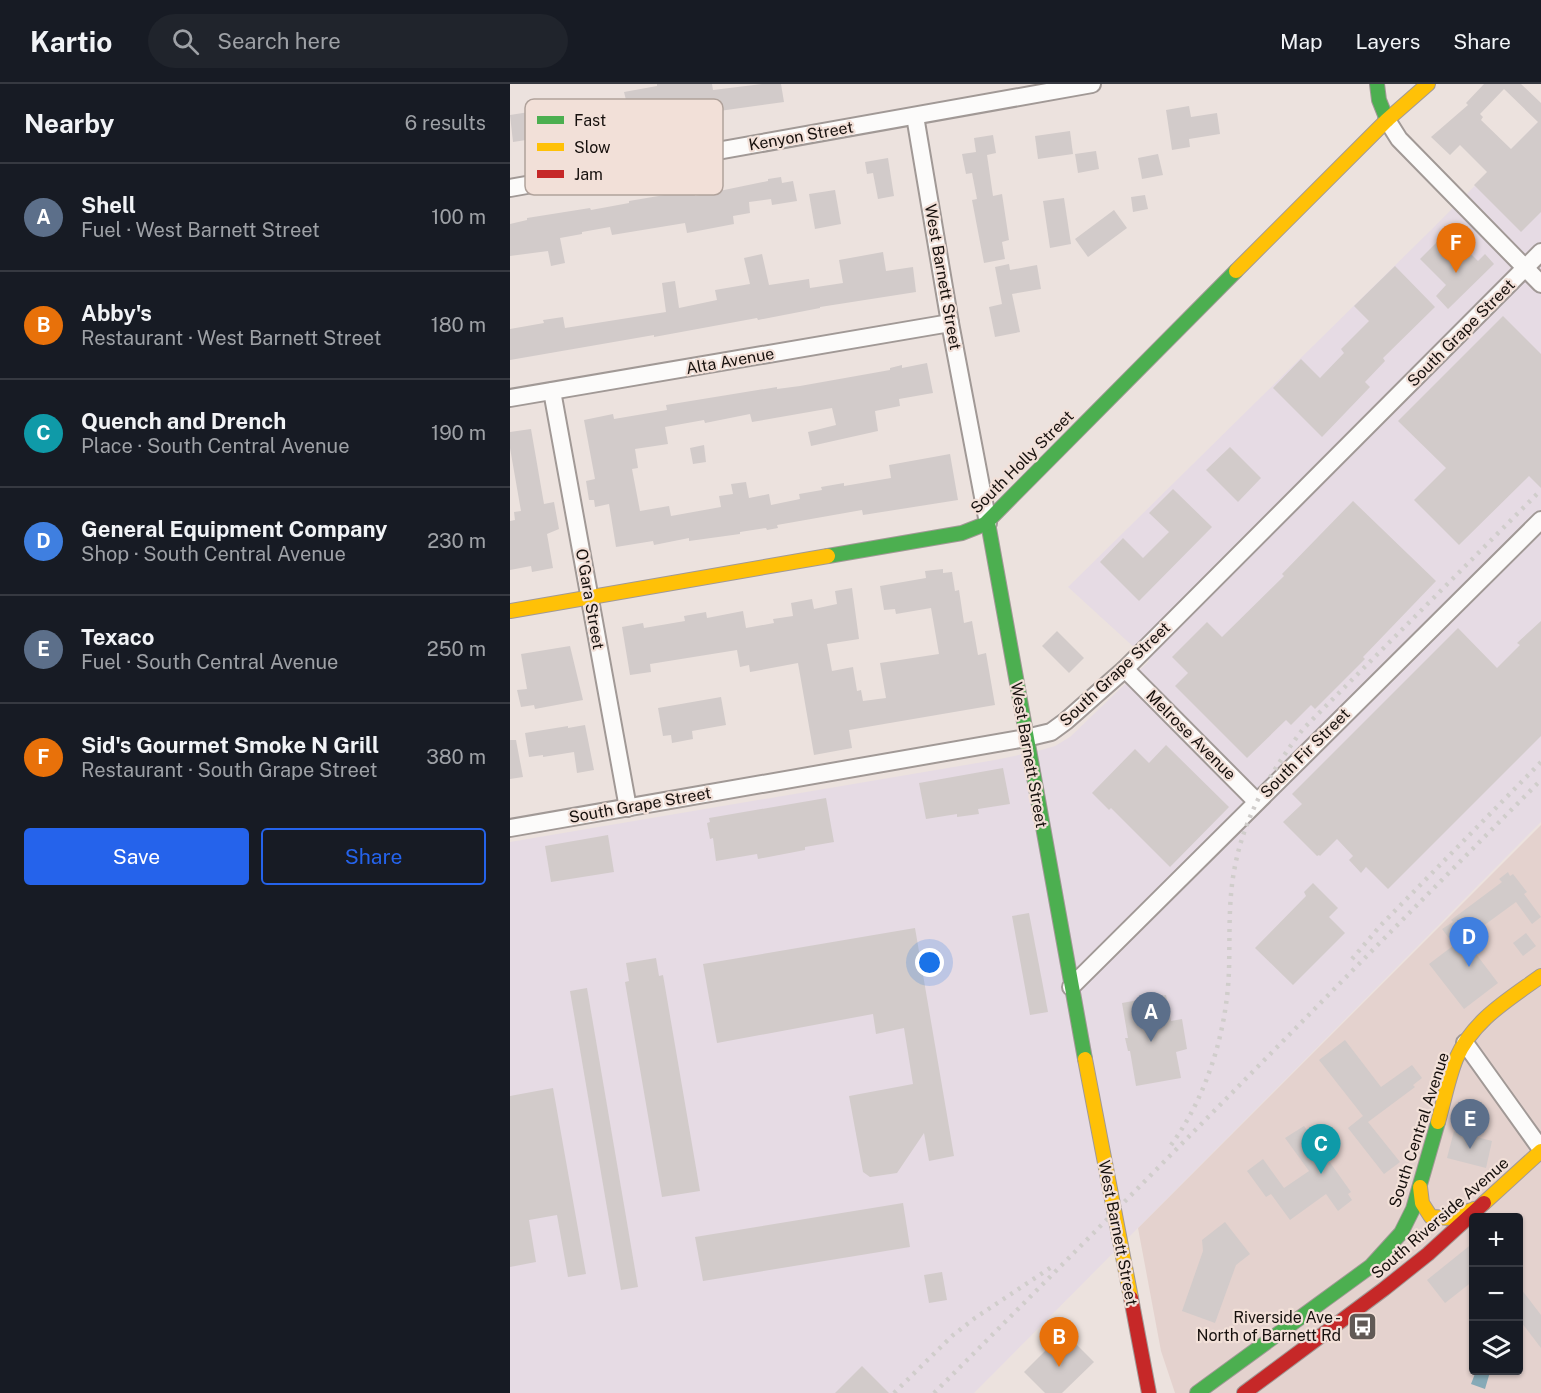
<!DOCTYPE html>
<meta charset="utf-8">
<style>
:root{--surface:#171b24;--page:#20242c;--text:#f1f3f6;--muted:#9ea1a6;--line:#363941;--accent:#2563eb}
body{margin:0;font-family:"Public Sans",sans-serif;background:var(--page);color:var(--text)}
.controls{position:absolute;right:18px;bottom:18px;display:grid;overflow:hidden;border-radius:6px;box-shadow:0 2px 4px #0004}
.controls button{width:54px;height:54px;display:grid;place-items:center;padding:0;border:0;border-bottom:2px solid var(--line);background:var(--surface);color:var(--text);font:30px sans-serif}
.you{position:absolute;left:420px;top:879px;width:21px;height:21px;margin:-15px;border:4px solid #fff;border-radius:50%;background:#1a73e8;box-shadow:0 0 0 9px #1a73e833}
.badge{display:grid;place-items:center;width:39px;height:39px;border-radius:50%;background:var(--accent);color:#fff;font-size:20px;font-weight:700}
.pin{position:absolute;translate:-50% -50px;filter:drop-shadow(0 2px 3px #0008)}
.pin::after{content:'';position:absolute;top:32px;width:21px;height:18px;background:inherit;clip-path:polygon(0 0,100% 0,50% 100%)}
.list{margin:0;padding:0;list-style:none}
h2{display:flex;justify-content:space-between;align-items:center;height:78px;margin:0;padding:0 24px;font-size:26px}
h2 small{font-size:20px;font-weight:400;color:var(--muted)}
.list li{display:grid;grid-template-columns:39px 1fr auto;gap:18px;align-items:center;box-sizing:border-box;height:108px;padding:0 24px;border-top:2px solid var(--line)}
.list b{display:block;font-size:22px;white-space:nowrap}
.list p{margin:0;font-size:20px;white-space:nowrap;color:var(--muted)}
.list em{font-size:20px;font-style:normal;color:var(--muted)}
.actions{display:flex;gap:12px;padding:18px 24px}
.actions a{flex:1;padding:14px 0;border:2px solid var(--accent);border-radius:6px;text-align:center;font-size:21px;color:var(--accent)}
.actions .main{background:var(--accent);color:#fff}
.icon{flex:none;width:33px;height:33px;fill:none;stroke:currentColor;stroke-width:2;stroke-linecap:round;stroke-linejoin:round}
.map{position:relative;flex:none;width:1031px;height:1309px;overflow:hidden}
header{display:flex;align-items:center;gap:36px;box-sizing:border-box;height:84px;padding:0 30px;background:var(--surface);border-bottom:2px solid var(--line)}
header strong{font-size:28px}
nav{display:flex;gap:33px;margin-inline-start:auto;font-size:21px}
.search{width:420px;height:54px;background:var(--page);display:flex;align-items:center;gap:15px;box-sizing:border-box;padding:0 21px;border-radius:33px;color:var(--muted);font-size:22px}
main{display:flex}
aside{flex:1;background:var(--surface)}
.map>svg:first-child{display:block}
</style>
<header>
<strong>Kartio</strong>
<div class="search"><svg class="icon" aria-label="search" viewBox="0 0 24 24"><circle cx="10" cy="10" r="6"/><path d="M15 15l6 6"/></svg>Search here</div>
<nav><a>Map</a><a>Layers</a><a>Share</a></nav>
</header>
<main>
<aside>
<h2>Nearby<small>6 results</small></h2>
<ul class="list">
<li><span class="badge" style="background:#5c6f8a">A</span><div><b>Shell</b><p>Fuel · West Barnett Street</p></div><em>100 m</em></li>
<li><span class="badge" style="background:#e8710a">B</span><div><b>Abby's</b><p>Restaurant · West Barnett Street</p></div><em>180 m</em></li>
<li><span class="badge" style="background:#0f9aa8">C</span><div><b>Quench and Drench</b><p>Place · South Central Avenue</p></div><em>190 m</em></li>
<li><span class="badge" style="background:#3f7fe0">D</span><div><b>General Equipment Company</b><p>Shop · South Central Avenue</p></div><em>230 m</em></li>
<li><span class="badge" style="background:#5c6f8a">E</span><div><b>Texaco</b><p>Fuel · South Central Avenue</p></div><em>250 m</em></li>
<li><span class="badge" style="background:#e8710a">F</span><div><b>Sid's Gourmet Smoke N Grill</b><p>Restaurant · South Grape Street</p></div><em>380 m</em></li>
</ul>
<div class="actions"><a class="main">Save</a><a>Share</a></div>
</aside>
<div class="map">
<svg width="1031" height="1309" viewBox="0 0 1031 1309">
<rect width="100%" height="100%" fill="#ece2de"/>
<path fill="#e4d2ce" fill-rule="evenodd" d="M 1031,741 L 1031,1309 L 665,1309 L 651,1267 L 628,1144 ZM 963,1134 L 1008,1134 L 1008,1286 L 963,1286 Z"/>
<polygon fill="#e6dbe4" points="1031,35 1031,738 464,1309 0,1309 0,758 485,676 528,667 545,662 560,653 639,577 558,503 921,146"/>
<polygon fill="#86aab7" points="966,1287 966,1286 989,1287 988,1291 980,1288 975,1305 961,1300"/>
<g fill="#d2cbca" fill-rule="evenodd">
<polygon points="147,0 202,0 203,6 252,0 271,0 274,18 202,28 203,30 141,40 141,37 72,51 72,49 37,55 36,53 3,58 0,31 32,26 31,22 47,20 49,34 103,25 102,22 117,20 114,8 147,2"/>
<path d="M 974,0 L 1011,0 L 1031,19 L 1031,128 L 1011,148 L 964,101 L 977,88 L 950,61 L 940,71 L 921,53 L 958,21 L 956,19 ZM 994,5 L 1028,38 L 1001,65 L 971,36 L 973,33 L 970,30 Z"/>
<polygon points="679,22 681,33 707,29 710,50 679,55 680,63 662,66 656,26"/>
<polygon points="560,47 563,70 528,75 525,52"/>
<polygon points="483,51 486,69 477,71 483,112 492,110 499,156 492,158 495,175 474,179 462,116 467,115 462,89 456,90 452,70 466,68 464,54"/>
<polygon points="586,67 589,85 568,89 565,70"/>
<polygon points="648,70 653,91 632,95 628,74"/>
<polygon points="378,74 384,112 368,115 363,89 357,90 355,78"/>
<polygon points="271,93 272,99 283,97 287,117 262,121 261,115 239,118 240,129 223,132 224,140 177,149 175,139 102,151 100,143 72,148 72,150 50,154 55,179 41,182 38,167 0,172 0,140 17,136 17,134 80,124 81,126 119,119 119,117 184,106 185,112 258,97 258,95"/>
<polygon points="325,106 331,140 305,145 299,110"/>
<polygon points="635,111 638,125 623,128 621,113"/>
<polygon points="554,114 561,160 540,164 533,117"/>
<polygon points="604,126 617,144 578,173 565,155"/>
<polygon points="936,149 944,158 947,156 968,177 975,170 984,180 938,225 926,212 936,201 910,175"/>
<polygon points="373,168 376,187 403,183 406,208 310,223 310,224 248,236 247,234 144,253 144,251 0,276 0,245 34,239 33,236 53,233 55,244 156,228 152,199 165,197 169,224 207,216 205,206 240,200 234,174 252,170 259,201 299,195 300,204 333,199 329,176"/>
<polygon points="499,180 500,186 527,181 531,205 502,210 510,248 485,253 479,223 492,220 485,183"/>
<polygon points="885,182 925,223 873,274 875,277 855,298 860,303 812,353 763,304 791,275 810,294 834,269 831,265 859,237 844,222"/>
<polygon points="993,232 1031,270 1031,404 1019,392 949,461 904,416 936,384 888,337"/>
<polygon points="417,279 423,309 389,315 390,322 365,327 368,347 301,362 298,348 326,341 322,324 242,338 240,330 195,339 194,336 155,343 158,360 125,365 128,384 122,385 130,427 159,422 161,432 211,423 209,412 223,410 221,400 236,398 239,414 259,410 261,421 290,415 289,410 312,406 311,403 334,399 334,402 381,394 379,381 440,370 448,416 353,431 352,426 267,441 268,444 257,446 256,444 230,448 230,450 179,457 179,454 144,461 143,457 106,463 99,420 85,423 84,416 79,416 76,397 85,395 74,336 103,330 104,335 157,326 156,321 267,303 267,305 290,302 380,286 380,284 392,281 392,284"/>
<polygon points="21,345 34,420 44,418 49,445 37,450 43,484 22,488 21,482 0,486 0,437 5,436 4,428 11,427 0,364 0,348"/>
<polygon points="194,361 196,378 183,380 180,364"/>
<polygon points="720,363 751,394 728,418 696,386"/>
<polygon points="663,405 702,443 629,517 590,478 613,454 633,474 659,448 639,429"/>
<polygon points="843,417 926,497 853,573 855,575 805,625 801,621 781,641 776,636 737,674 665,602 678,589 662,573 697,538 712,553 774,492 772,490"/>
<polygon points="433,485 433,489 442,488 445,507 449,506 454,539 462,537 468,571 476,569 485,621 339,646 342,664 304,671 288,579 240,588 239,581 230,583 227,566 140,580 141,588 120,591 112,543 133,539 134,544 175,537 174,532 196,528 197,534 233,527 236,544 264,539 263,535 283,532 281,519 302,515 304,525 327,520 325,507 342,504 349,555 317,560 322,587 343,583 347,607 351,606 353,617 376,614 370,579 429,570 421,524 386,530 385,525 374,526 370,502 416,494 415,487"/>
<polygon points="1031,537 1031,652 878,805 856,783 851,789 839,776 843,772 827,755 810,772 809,771 807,772 773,738 792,720 782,710 948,544 987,584 1010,561 1007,559"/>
<polygon points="547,547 574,574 559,589 532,562"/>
<polygon points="60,562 73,616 25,625 24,621 11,623 7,606 17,605 11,570"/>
<polygon points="211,613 216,641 182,647 183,655 162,659 161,651 153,652 148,624"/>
<polygon points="75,641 84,686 67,689 64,668 33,673 33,671 19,673 15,649 58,642 58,644"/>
<polygon points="0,656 6,656 13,693 0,695"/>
<polygon points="656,661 719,723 660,783 601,724 599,726 582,709 625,665 639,679"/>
<polygon points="493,684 500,720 468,725 469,730 447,733 447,730 416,735 409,699"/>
<polygon points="316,714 324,758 295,763 295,766 248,775 247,770 206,777 203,754 200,755 197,739 200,738 199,734"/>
<polygon points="98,751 104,788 41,798 35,762"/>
<polygon points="998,788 1000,792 1003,790 1017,808 1014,810 1031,833 1022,840 1006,818 969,845 974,852 960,862 988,899 954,925 919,880 944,861 932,845 943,838 941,836 992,798 989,795"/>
<polygon points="803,799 828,824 819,833 835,849 783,901 745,864 796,812 794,808"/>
<polygon points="519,829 538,928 520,931 502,832"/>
<polygon points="405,844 444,1072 419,1077 414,1049 387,1089 360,1093 353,1088 339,1012 403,1000 394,944 366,950 363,930 207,959 193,880"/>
<polygon points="1016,849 1026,862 1013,872 1003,859"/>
<polygon points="146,874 149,892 153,891 190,1107 152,1113 115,898 119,897 116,879"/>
<polygon points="77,904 128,1203 111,1206 60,907"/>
<polygon points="656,911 661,937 672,935 677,965 666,968 671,994 626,1002 620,967 618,967 615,954 618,954 612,919"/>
<polygon points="835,956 871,1003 902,981 912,994 903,1001 905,1003 858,1038 890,1078 874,1090 838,1044 853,1032 809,976"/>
<polygon points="43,1004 76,1190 58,1193 47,1131 19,1136 26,1178 0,1183 0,1012"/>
<polygon points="794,1042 841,1108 838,1110 842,1116 828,1127 816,1110 780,1136 761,1110 756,1113 737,1087 753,1075 774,1104 799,1087 775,1054"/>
<polygon points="944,1047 982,1057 976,1084 937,1074"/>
<polygon points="393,1119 400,1163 193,1197 185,1153"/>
<polygon points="715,1138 740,1170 726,1181 705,1239 672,1227 693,1167 692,1156"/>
<polygon points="963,1159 963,1197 935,1219 917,1196"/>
<polygon points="432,1188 437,1216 419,1219 414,1191"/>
<polygon points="1008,1201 1031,1231 1031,1264 1008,1234"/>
<polygon points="554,1248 584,1278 552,1309 535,1309 514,1288"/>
<polygon points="352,1282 379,1309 325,1309"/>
</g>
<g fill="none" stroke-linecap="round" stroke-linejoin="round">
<defs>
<g id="street">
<polyline points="405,32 440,239 478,439"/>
<polyline points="877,36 889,55 1031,200"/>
<polyline points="0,104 582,0"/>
<polyline points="42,307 118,724"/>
<polyline points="0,314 440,239"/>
<polyline points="615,585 746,717"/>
<polyline points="0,744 516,654 541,648 556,637 615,585 1031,168"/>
<polyline points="561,903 1031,436"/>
<polyline points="955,959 1031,1065"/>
</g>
<g id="fast">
<polyline points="867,0 869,16 877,36"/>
<polyline points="478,439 575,975"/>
<polyline points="318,472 452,449 475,440 726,187"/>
<polyline points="687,1309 861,1182 891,1149 903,1125 928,1038"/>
</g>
<g id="slow">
<polyline points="726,187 877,36 918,0"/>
<polyline points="0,527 318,472"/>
<polyline points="575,975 621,1214"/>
<path d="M 928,1038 C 934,1017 938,995 946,975 C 963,936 998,916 1031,892"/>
<polyline points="910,1103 912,1119 921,1133 942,1134 964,1125"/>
<polyline points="974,1119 1031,1067"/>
</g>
<g id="jam">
<polyline points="621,1214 639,1309"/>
<polyline points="734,1309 874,1205 918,1170 974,1119"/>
</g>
</defs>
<use href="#street" stroke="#a19996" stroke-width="20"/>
<use href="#fast" stroke="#a19996" stroke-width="16"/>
<use href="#slow" stroke="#a19996" stroke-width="16"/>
<use href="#jam" stroke="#a19996" stroke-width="16"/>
<use href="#street" stroke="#fcfbfa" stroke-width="16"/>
<use href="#fast" stroke="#4caf50" stroke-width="14"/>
<use href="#slow" stroke="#ffc107" stroke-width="14"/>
<use href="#jam" stroke="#c62828" stroke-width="14"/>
<g stroke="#d0cdcb" stroke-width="4.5" stroke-dasharray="3 6" stroke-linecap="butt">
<polyline points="842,875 871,841 1031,678"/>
<path d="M 661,1061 C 697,1012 717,947 719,886 C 720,851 718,816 725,782 C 735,730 762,686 793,645 L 1031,406"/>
<polyline points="384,1309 442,1252 465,1234 543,1182"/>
<path d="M 424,1309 C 628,1106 828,900 1031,696"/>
</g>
</g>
<defs>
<symbol id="bus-square" viewBox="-11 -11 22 22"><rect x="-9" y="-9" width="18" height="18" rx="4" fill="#615a56" stroke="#f2e0d8"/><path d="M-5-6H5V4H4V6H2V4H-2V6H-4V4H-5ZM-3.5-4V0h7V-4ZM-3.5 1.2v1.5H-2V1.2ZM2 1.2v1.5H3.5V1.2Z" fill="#fff"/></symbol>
</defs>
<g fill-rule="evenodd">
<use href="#bus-square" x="836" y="1226" width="33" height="33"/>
</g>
<g text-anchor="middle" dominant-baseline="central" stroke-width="4.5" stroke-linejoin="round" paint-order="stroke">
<g font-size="16" fill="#16100d" stroke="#f2e0d8">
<text transform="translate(291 52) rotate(-10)">Kenyon Street</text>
<text transform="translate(433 193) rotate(80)">West Barnett Street</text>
<text transform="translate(951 249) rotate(-45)">South Grape Street</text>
<text transform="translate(220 277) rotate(-10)">Alta Avenue</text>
<text transform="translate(512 378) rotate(-45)">South Holly Street</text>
<text transform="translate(80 515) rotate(80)">O'Gara Street</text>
<text transform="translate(605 590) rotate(-43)">South Grape Street</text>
<text transform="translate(681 651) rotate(45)">Melrose Avenue</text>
<text transform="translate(795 669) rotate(-45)">South Fir Street</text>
<text transform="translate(519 671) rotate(80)">West Barnett Street</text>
<text transform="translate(130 721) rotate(-10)">South Grape Street</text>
<text transform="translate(909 1046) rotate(-72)">South Central Avenue</text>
<text transform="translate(930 1134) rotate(-41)">South Riverside Avenue</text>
<text transform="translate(608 1149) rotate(79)">West Barnett Street</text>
</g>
<g font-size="16" fill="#16100d" stroke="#f2e0d8" text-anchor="end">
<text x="831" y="1233">Riverside Ave -<tspan x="831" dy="18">North of Barnett Rd</tspan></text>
</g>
</g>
<rect x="15" y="15" width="198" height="96" rx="9" fill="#f2e0d8" stroke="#b0a29b" stroke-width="1.5"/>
<rect x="27" y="32" width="27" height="8" fill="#4caf50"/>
<rect x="27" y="59" width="27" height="8" fill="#ffc107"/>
<rect x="27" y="86" width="27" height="8" fill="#c62828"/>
<g font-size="16" fill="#16100d">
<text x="64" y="42">Fast</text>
<text x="64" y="69">Slow</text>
<text x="64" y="96">Jam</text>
</g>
</svg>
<div class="controls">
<button>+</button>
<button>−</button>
<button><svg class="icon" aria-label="layers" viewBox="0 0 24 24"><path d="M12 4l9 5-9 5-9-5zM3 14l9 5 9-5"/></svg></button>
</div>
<div class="you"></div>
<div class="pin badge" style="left:641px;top:958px;background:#5c6f8a">A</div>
<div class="pin badge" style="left:549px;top:1283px;background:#e8710a">B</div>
<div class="pin badge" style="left:811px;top:1090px;background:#0f9aa8">C</div>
<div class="pin badge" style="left:959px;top:883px;background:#3f7fe0">D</div>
<div class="pin badge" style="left:960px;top:1065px;background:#5c6f8a">E</div>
<div class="pin badge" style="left:946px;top:189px;background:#e8710a">F</div>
</div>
</main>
